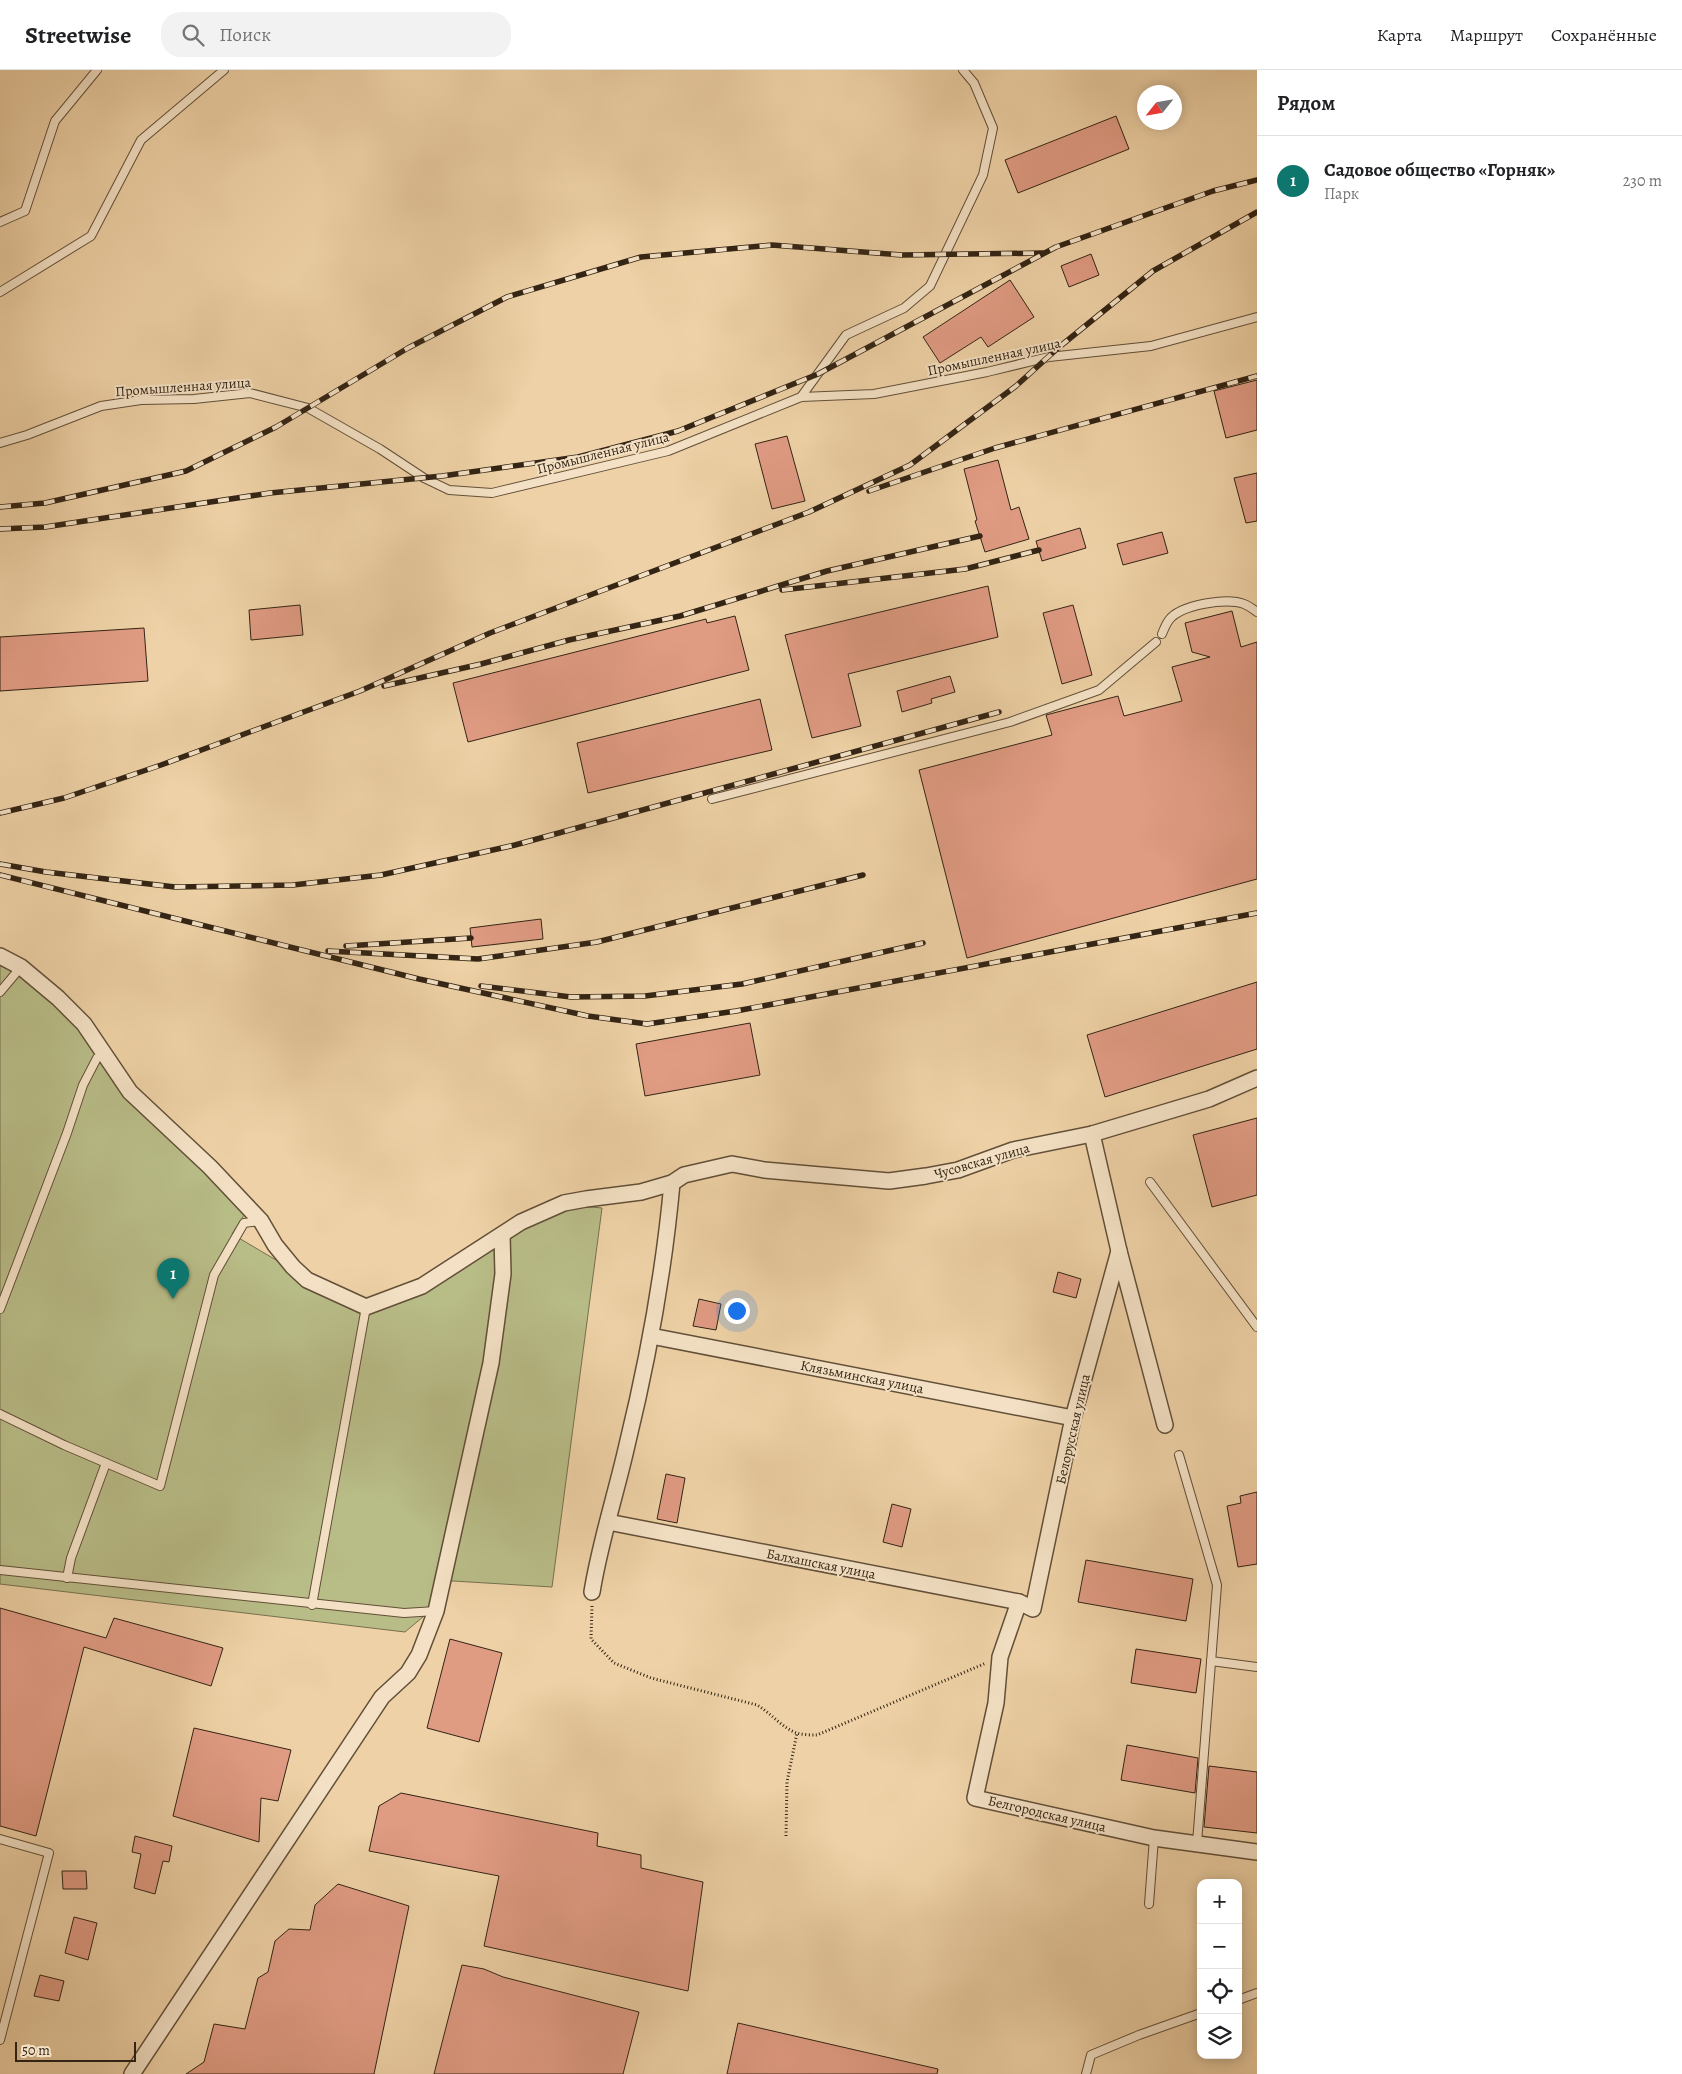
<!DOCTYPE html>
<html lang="ru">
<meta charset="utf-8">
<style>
:root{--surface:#fff;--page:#f2f2f2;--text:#202124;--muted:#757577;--line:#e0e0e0;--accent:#0f766e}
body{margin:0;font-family:Alegreya,serif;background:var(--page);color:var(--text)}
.controls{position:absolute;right:15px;bottom:15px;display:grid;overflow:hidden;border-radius:10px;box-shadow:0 2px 12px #0003}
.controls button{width:45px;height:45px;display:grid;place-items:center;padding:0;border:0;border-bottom:1px solid var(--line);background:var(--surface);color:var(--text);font:25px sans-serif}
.compass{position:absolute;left:1137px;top:15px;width:45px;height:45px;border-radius:50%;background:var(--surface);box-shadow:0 2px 12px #0003;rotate:239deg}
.scale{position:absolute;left:15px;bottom:12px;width:121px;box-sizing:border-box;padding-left:5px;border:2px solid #332414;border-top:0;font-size:14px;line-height:18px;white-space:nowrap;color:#332414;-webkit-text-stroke:4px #f4e1c5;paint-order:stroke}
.you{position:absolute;left:736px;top:1240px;width:18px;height:18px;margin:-12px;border:4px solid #fff;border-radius:50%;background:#1a73e8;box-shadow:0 0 0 8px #1a73e833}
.badge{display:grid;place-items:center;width:32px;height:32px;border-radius:50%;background:var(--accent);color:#fff;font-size:16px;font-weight:700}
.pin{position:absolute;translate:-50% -41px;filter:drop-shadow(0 1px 2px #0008)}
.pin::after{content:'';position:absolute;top:26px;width:18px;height:15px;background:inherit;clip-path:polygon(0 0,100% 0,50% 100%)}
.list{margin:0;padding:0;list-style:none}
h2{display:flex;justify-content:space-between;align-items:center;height:65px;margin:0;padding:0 20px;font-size:21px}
h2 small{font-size:16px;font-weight:400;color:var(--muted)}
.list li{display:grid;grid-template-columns:32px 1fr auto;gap:15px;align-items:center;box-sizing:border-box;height:90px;padding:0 20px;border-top:1px solid var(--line)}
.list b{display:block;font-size:19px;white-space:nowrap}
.list p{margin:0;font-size:16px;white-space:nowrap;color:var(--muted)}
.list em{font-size:16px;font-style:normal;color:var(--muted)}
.icon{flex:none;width:28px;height:28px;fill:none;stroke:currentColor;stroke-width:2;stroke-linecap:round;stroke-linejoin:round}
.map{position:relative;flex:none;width:1257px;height:2004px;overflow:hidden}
header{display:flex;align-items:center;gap:30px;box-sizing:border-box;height:70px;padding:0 25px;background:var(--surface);border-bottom:1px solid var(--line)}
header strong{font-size:24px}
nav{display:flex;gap:28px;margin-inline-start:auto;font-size:18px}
.search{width:350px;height:45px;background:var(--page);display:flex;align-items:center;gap:12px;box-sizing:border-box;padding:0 18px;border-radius:20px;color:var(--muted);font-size:19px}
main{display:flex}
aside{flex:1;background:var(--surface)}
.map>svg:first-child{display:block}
</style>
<header>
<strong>Streetwise</strong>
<div class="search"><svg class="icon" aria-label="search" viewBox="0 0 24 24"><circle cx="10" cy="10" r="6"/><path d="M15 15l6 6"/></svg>Поиск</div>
<nav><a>Карта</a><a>Маршрут</a><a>Сохранённые</a></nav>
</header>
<main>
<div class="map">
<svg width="1257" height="2004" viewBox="0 0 1257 2004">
<rect width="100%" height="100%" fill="#eed1a6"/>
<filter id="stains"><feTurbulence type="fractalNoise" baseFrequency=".004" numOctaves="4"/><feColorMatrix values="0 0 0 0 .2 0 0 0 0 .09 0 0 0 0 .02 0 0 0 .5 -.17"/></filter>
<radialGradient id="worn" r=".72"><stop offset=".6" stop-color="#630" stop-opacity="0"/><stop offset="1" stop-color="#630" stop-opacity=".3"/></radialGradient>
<polygon fill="#b8bc87" stroke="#76704e" points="0,891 31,910 97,977 248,1139 232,1164 337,1226 366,1237 556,1143 580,1136 602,1138 552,1517 453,1511 440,1513 430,1541 405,1562 0,1514"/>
<g fill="#e09b83" stroke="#332414">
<polygon points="1116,46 1129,79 1018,123 1005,90"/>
<polygon points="1091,184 1099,205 1069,217 1061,196"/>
<polygon points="1010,210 1034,247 988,277 981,267 940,293 923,267"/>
<polygon points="1257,310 1257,360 1226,368 1214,321"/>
<polygon points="787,366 805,431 772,439 755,374"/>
<polygon points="998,390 1011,440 1019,437 1029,469 985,482 975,451 977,450 964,399"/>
<polygon points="1257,403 1257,451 1246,453 1234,408"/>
<polygon points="1080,458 1086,478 1042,491 1036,471"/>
<polygon points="1162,462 1168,483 1123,495 1117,474"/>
<polygon points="988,516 998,567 848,604 861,656 812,668 785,565"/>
<polygon points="300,535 303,565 251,570 249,540"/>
<polygon points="1073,535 1092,605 1062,614 1043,543"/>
<polygon points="1232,541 1241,577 1257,572 1257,809 967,888 919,700 1052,665 1046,645 1118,626 1124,646 1182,631 1172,597 1210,587 1192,582 1185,553"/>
<polygon points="735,546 749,600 468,672 453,613 706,549 707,553"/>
<polygon points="144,558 148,611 0,621 0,567"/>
<polygon points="950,606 955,622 931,629 932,633 902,642 897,621"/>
<polygon points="760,629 772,680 588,723 577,673"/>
<polygon points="541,849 543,869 472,877 470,858"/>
<polygon points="1257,912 1257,979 1105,1027 1087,965"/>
<polygon points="750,953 760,1005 645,1026 636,974"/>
<polygon points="1257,1048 1257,1125 1212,1137 1193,1065"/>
<polygon points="1058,1202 1081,1209 1076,1228 1053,1222"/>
<polygon points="699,1229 721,1234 716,1260 693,1256"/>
<polygon points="666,1404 685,1408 677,1453 657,1449"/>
<polygon points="1257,1422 1257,1494 1238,1497 1227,1436 1241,1433 1240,1426"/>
<polygon points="892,1434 911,1439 902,1477 883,1472"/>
<polygon points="1086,1490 1193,1509 1186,1551 1078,1532"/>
<polygon points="0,1538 106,1568 114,1548 223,1578 211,1616 84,1577 36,1766 0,1756"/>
<polygon points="450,1569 502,1583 479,1672 427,1658"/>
<polygon points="1136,1579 1201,1589 1196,1623 1131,1613"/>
<polygon points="194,1658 291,1680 278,1731 261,1728 259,1772 173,1746"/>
<polygon points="1127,1675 1198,1688 1195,1723 1121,1710"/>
<polygon points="1209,1696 1257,1702 1257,1763 1204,1757"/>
<polygon points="401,1723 598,1763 597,1776 641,1785 641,1798 703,1812 688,1921 484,1876 499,1806 369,1781 379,1736"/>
<polygon points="135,1766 172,1776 169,1792 163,1791 155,1824 134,1818 141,1784 132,1782"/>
<polygon points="62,1801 86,1801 87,1819 63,1819"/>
<polygon points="338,1814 409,1836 374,2004 186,2004 204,1992 214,1954 245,1959 258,1908 268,1902 275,1871 289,1859 310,1860 315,1835"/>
<polygon points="74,1847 97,1853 88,1890 65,1883"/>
<polygon points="462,1895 484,1899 503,1907 639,1942 623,2004 434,2004"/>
<polygon points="40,1905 64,1911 59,1931 34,1926"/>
<polygon points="738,1953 938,1999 937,2004 727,2004"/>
</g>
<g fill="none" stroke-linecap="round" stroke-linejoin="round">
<defs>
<g id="lane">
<polyline points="0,152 25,141 55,51 97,0"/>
<polyline points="0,222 91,166 141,70 224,0"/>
<polyline points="801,327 846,265 904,238 930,216 983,105 993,58 974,13 963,0"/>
<polyline points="0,373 27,365 101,336 141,330 194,329 250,323 308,338 380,379 424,408 449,420 492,423 668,381 801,327 874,324 987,302 1049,287 1151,276 1257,247"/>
<path d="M 1162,564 C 1164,559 1166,554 1169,550 C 1180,535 1227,527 1244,534 C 1249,536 1253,539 1257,542"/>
<polyline points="712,729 1010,652 1099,620 1156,572"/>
<polyline points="0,922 21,897"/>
<polyline points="1150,1112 1257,1257"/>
<polyline points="0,1239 67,1063 83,1015 97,988 104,985"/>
<polyline points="0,1344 64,1375 160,1416 214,1205 244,1153 261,1151"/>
<polyline points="1179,1385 1217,1515 1197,1773"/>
<polyline points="0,1500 404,1543 436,1541"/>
<polyline points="67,1508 71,1488 106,1393"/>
<polyline points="312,1535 366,1237"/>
<polyline points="1211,1591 1257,1597"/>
<polyline points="0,1769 49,1783 0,1970"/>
<polyline points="1149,1834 1154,1768"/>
<polyline points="1238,1930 1257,1923"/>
<polyline points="1086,2004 1091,1985 1139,1965 1201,1943"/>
</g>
<g id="street">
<polyline points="0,886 21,897 58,928 84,954 130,1022 210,1097 261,1151 275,1175 293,1197 307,1210 366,1237 422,1216 521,1152 564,1133 586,1129 641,1122 672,1113 684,1105 732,1094 764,1100 889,1111 926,1106 958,1100 1013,1080 1092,1064 1209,1029 1257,1008"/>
<polyline points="1092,1064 1119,1181 1165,1355"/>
<polyline points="651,1266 1073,1348"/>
<polyline points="608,1452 1019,1532 1033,1539 1073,1348 1119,1181"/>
<path d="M 592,1522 C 600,1472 616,1424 627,1375 C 648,1289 664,1202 672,1113"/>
<polyline points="1019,1532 1000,1587 996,1633 975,1728 1154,1768 1257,1782"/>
<polyline points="132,2004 382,1627 408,1603 419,1585 436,1541 491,1293 503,1204 502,1165"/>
</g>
</defs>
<use href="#lane" stroke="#624f38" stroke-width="10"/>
<use href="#street" stroke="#624f38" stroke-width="18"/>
<g stroke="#332414" stroke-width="3" stroke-dasharray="1 2.5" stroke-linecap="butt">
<path d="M 592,1536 L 591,1569 L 614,1593 L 651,1608 L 757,1635 C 771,1643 782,1658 797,1663 C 803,1665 811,1665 817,1665 L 986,1593"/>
<polyline points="786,1766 787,1712 797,1663"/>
</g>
<use href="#lane" stroke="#f4e1c5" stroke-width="8"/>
<use href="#street" stroke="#f4e1c5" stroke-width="15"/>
<defs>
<g id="rail">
<polyline points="869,421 995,378 1257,306"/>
<polyline points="0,437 45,433 186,401 276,357 408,278 507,227 641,187 772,175 902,185 1043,183"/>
<polyline points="0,459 45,457 270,423 442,406 578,387 678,361 818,304 1056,177 1213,121 1257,110"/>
<polyline points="782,520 965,499 1039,480"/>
<polyline points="384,616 481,594 569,570 680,546 827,501 980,466"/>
<polyline points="0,743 64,728 161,695 360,621 490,563 809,442 910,395 1016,316 1058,278 1153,201 1257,142"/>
<polyline points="0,794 46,802 175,817 293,815 381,805 515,775 999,642"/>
<polyline points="0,805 419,909 588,946 647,954 736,941 1257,843"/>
<polyline points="346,876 471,868"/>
<polyline points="328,881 478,889 597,872 863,805"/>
<polyline points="481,916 571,927 645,926 742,914 923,873"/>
</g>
</defs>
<use href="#rail" stroke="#332414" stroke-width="5.5"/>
<use href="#rail" stroke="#f4e1c5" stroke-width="4" stroke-dasharray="11" stroke-linecap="butt"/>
</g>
<g text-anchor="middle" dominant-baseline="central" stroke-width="4" stroke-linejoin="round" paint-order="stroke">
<g font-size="14" fill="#332414" stroke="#f4e1c5">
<text transform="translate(994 287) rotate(-12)">Промышленная улица</text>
<text transform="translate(183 317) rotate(-4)">Промышленная улица</text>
<text transform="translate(603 383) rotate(-14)">Промышленная улица</text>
<text transform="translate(982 1091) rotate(-16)">Чусовская улица</text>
<text transform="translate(862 1307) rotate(11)">Клязьминская улица</text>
<text transform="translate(1073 1359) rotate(-77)">Белорусская улица</text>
<text transform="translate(821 1494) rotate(11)">Балхашская улица</text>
<text transform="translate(1047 1744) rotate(13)">Белгородская улица</text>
</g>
</g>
<rect width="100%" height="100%" filter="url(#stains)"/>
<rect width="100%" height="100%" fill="url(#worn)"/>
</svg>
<div class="controls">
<button>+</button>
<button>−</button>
<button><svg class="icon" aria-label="locate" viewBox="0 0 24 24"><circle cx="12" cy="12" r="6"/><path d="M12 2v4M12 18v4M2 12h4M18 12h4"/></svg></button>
<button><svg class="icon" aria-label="layers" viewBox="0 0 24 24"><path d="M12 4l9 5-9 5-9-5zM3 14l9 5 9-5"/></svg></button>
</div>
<svg class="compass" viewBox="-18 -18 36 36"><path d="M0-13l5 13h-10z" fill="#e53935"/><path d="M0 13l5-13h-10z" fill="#757577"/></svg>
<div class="scale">50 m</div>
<div class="you"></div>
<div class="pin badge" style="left:173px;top:1229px">1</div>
</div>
<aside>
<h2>Рядом<small></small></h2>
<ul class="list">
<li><span class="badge">1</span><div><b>Садовое общество «Горняк»</b><p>Парк</p></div><em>230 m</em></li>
</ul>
</aside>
</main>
